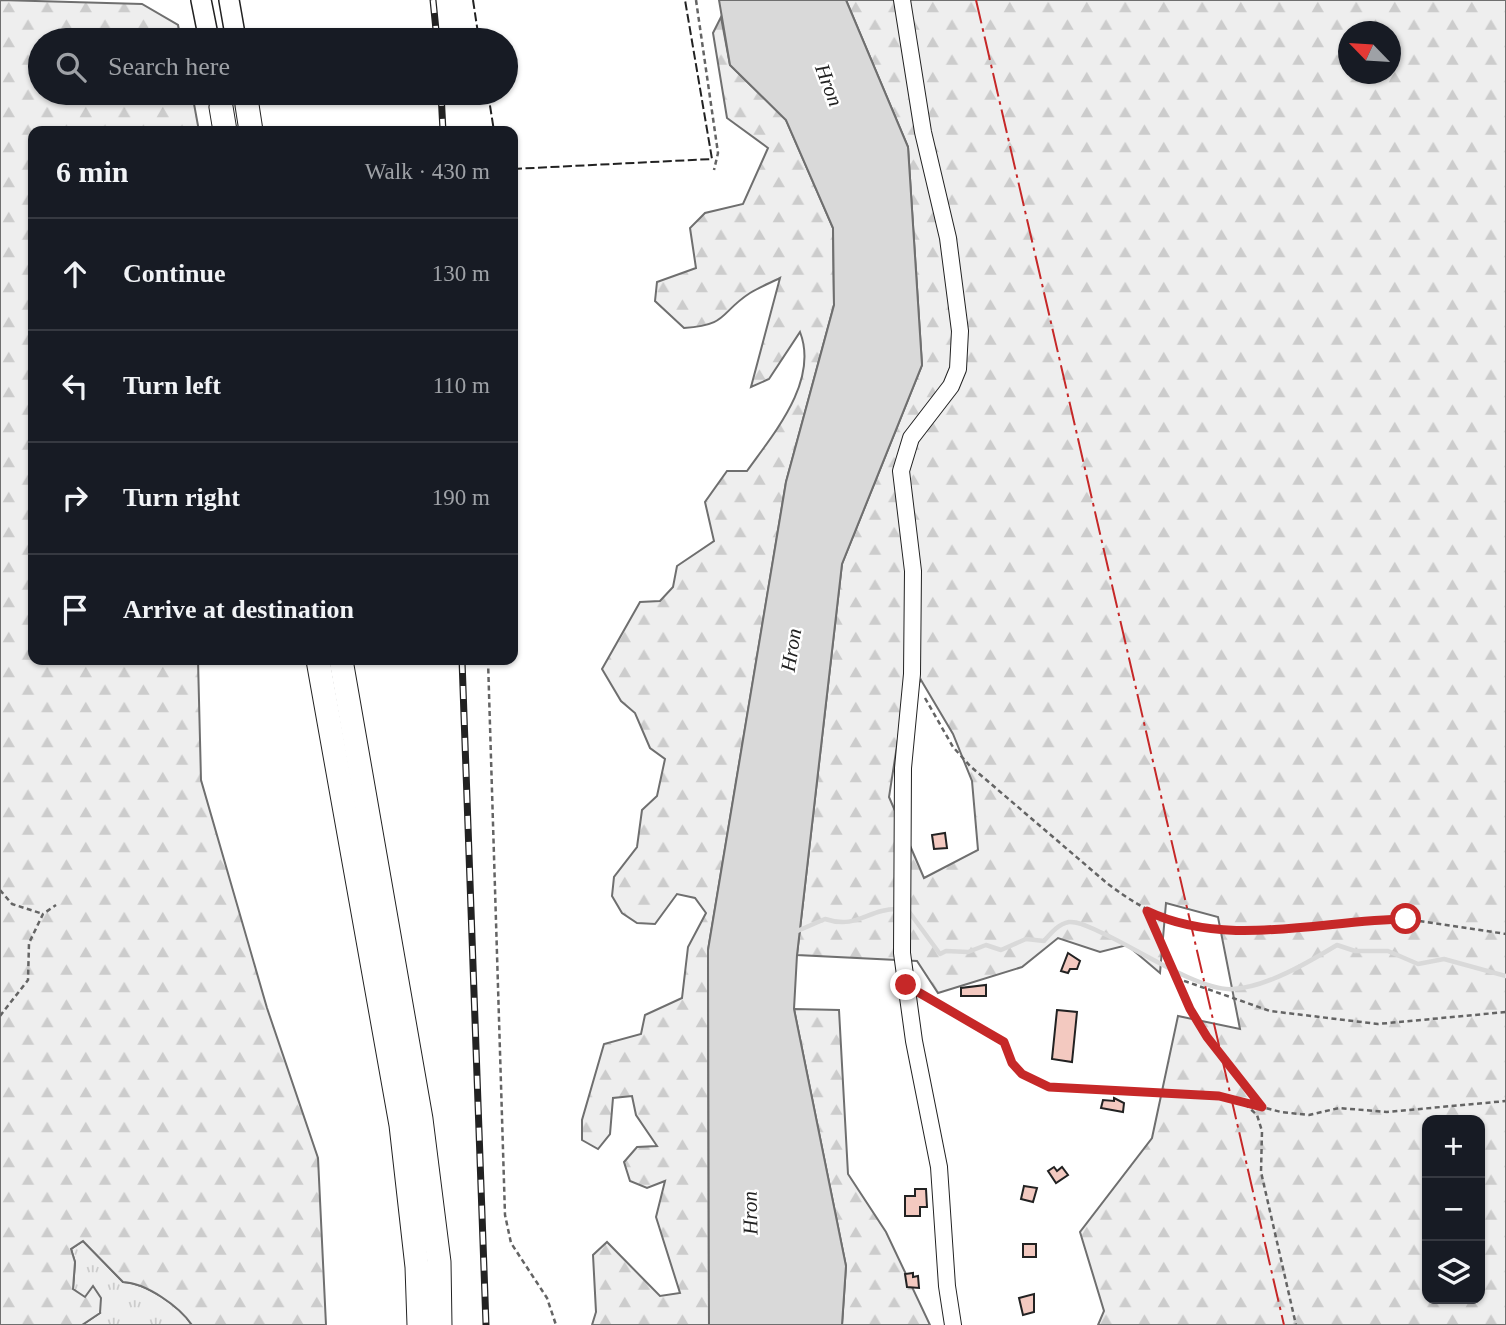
<!DOCTYPE html>
<meta charset="utf-8">
<style>
:root{--surface:#171b24;--page:#242831;--text:#f1f3f6;--muted:#9ea1a6;--line:#363941}
body{margin:0;font-family:"Times New Roman",serif;background:var(--page);color:var(--text)}
.controls{position:absolute;right:21px;bottom:21px;display:grid;overflow:hidden;border-radius:14px;box-shadow:0 2px 5px #0004}
.controls button{width:63px;height:63px;display:grid;place-items:center;padding:0;border:0;border-bottom:2px solid var(--line);background:var(--surface);color:var(--text);font:35px sans-serif}
.compass{position:absolute;left:1338px;top:21px;width:63px;height:63px;border-radius:50%;background:var(--surface);box-shadow:0 2px 5px #0004;rotate:295deg}
.stop{position:absolute;width:21px;height:21px;margin:-16px;border:5px solid #c62828;border-radius:50%;background:#fff}
.stop.end{background:#c62828;border-color:#fff;box-shadow:0 2px 7px #0008}
.list{margin:0;padding:0;list-style:none}
h2{display:flex;justify-content:space-between;align-items:center;height:91px;margin:0;padding:0 28px;font-size:30px}
h2 small{font-size:23px;font-weight:400;color:var(--muted)}
.list li{display:grid;grid-template-columns:46px 1fr auto;gap:21px;align-items:center;box-sizing:border-box;height:112px;padding:0 28px;border-top:2px solid var(--line)}
.list b{display:block;font-size:26px;white-space:nowrap}
.list em{font-size:23px;font-style:normal;color:var(--muted)}
.icon{flex:none;width:38px;height:38px;fill:none;stroke:currentColor;stroke-width:2;stroke-linecap:round;stroke-linejoin:round}
.map{position:relative;flex:none;width:1506px;height:1325px;overflow:hidden}
.search{position:absolute;background:var(--surface);box-shadow:0 2px 5px #0004;left:28px;top:28px;width:490px;height:77px;display:flex;align-items:center;gap:18px;box-sizing:border-box;padding:0 24px;border-radius:38px;color:var(--muted);font-size:26px}
.panel{position:absolute;background:var(--surface);box-shadow:0 2px 5px #0004;left:28px;top:126px;width:490px;height:539px;border-radius:14px}
.map>svg:first-child{display:block}
</style>
<div class="map">
<svg width="1506" height="1325" viewBox="0 0 1506 1325">
<defs>
<pattern id="grass-tufts" width="24" height="20" patternUnits="userSpaceOnUse" patternTransform="scale(1.75)"><rect width="24" height="20" fill="#eee"/><path d="M3 7l-1-3M5 7V3M7 7l1-3M15 17l-1-3M17 17v-4M19 17l1-3" fill="none" stroke="#ccc"/></pattern>
<pattern id="forest-firs" width="22" height="20" patternUnits="userSpaceOnUse" patternTransform="scale(1.75)"><rect width="22" height="20" fill="#eee"/><path d="M5 1l3.5 6h-7zM16 11l3.5 6h-7z" fill="#ccc"/></pattern>
</defs>
<rect width="100%" height="100%" fill="#fff"/>
<path fill="url(#grass-tufts)" stroke="#6f6f6f" stroke-width="2" d="M 83,1241 L 123,1282 C 146,1283 179,1306 192,1325 L 82,1325 L 100,1313 L 73,1289 L 75,1262 L 71,1249 Z"/>
<g fill="url(#forest-firs)" stroke="#6f6f6f" stroke-width="2" fill-rule="evenodd">
<path d="M 0,0 L 142,4 L 178,25 L 181,40 L 40,40 L 40,93 L 192,93 L 199,131 L 33,131 L 33,660 L 198,660 L 201,780 L 267,1008 L 318,1158 L 326,1325 L 192,1325 C 179,1306 146,1283 123,1282 L 83,1241 L 71,1249 L 75,1262 L 73,1289 L 85,1297 L 93,1286 L 101,1298 L 100,1313 L 82,1325 L 0,1325 Z"/>
<path d="M 846,0 L 1506,0 L 1506,1325 L 1098,1325 L 1104,1311 L 1080,1232 L 1152,1138 L 1178,1016 L 1240,1029 L 1218,917 L 1166,903 L 1160,973 L 1127,945 L 1100,952 L 1058,938 L 1022,967 L 938,993 L 917,961 L 797,955 L 842,564 L 922,365 L 908,147 ZM 1348,32 L 1390,32 L 1390,74 L 1348,74 ZM 921,680 L 953,734 L 972,781 L 978,850 L 924,878 L 889,797 L 903,707 ZM 1427,1120 L 1480,1120 L 1480,1299 L 1427,1299 Z"/>
<path d="M 721,17 L 730,65 L 786,120 L 833,228 L 834,305 L 786,482 L 708,950 L 709,1325 L 592,1325 L 596,1312 L 593,1255 L 607,1242 L 660,1296 L 680,1293 L 656,1217 L 665,1181 L 647,1188 L 630,1181 L 624,1162 L 637,1147 L 657,1146 L 636,1115 L 632,1096 L 613,1098 L 610,1134 L 598,1149 L 582,1140 L 582,1120 L 604,1044 L 641,1034 L 645,1015 L 682,998 L 688,947 L 706,913 L 695,898 L 677,894 L 655,924 L 637,923 L 622,913 L 612,896 L 614,877 L 637,847 L 642,810 L 657,796 L 665,759 L 650,748 L 635,713 L 621,701 L 602,669 L 640,602 L 660,601 L 673,587 L 677,566 L 714,541 L 705,502 L 727,471 L 747,471 C 774,433 819,381 800,332 L 769,379 L 751,387 L 780,278 C 770,283 760,287 750,293 C 719,313 729,325 684,328 L 655,301 L 657,282 L 696,268 L 690,228 L 705,213 L 743,204 L 768,148 L 727,118 L 713,33 Z"/>
<polygon points="794,1009 839,1010 848,1174 886,1232 930,1325 842,1325 846,1266"/>
</g>
<polygon fill="#d9d9d9" stroke="#6f6f6f" stroke-width="2" points="719,0 846,0 908,147 922,365 842,564 797,955 794,1009 846,1266 842,1325 709,1325 708,950 786,482 834,305 833,228 786,120 730,65"/>
<g fill="none" stroke-linecap="round" stroke-linejoin="round">
<g stroke="#d9d9d9" stroke-width="4.5">
<path d="M 907,909 L 940,954 L 946,951 L 968,952 L 986,945 L 1001,950 L 1026,939 L 1044,941 C 1051,933 1058,924 1069,922 C 1079,921 1091,928 1100,932 C 1133,946 1200,992 1233,989 C 1267,987 1309,962 1337,945 L 1355,951 L 1388,951 L 1418,964 L 1444,959 L 1506,976"/>
<path d="M 795,932 L 825,919 C 858,930 868,908 899,909"/>
</g>
</g>
<g fill="#f3c9c0" stroke="#222" stroke-width="2">
<polygon points="945,833 947,848 934,849 932,835"/>
<polygon points="1068,953 1080,961 1077,969 1070,969 1068,973 1061,971"/>
<polygon points="986,985 986,996 961,996 961,988"/>
<polygon points="1057,1010 1077,1012 1072,1062 1052,1059"/>
<polygon points="1114,1098 1124,1103 1123,1112 1101,1108 1103,1100 1114,1101"/>
<polygon points="1054,1167 1057,1171 1062,1167 1068,1175 1056,1183 1048,1171"/>
<polygon points="1024,1186 1037,1188 1033,1202 1021,1199"/>
<polygon points="915,1189 926,1189 927,1207 920,1207 920,1216 905,1216 905,1196 915,1196"/>
<rect x="1023" y="1244" width="13" height="13"/>
<polygon points="913,1273 913,1277 918,1276 919,1288 907,1287 905,1274"/>
<polygon points="1034,1294 1034,1312 1023,1315 1019,1298"/>
</g>
<g fill="none" stroke-linecap="round" stroke-linejoin="round">
<defs>
<polyline id="minor" points="902,0 923,132 948,238 960,331 958,369 951,386 911,438 901,471 913,571 912,674 903,768 902,953 914,1041 939,1167 947,1286 953,1325"/>
<g id="major">
<polyline points="201,0 209,40"/>
<polyline points="229,0 236,40"/>
</g>
<g id="highway">
<polyline points="247,105 251,131"/>
<polyline points="221,107 225,131"/>
<polyline points="318,660 401,1125 417,1267 419,1325"/>
<polyline points="341,660 421,1119 439,1262 440,1325"/>
</g>
</defs>
<use href="#minor" stroke="#222" stroke-width="18"/>
<use href="#major" stroke="#222" stroke-width="22"/>
<use href="#highway" stroke="#222" stroke-width="25"/>
<g stroke="#646464" stroke-width="2.5" stroke-dasharray="5 3.5" stroke-linecap="butt">
<polyline points="696,0 718,153 714,170"/>
<polyline points="488,660 505,1215 511,1243 547,1298 556,1325"/>
<path d="M 925,698 L 953,747 L 970,766 L 1108,884 C 1151,916 1182,929 1236,931 L 1406,919 L 1506,934"/>
<polyline points="0,890 12,904 43,914"/>
<polyline points="1147,911 1190,1009 1207,1037 1261,1106"/>
<polyline points="1176,978 1270,1011 1378,1024 1506,1012"/>
<polyline points="921,994 1004,1042 1012,1063 1022,1074 1049,1087 1219,1096 1281,1112 1309,1115 1339,1108 1387,1112 1506,1101"/>
<polyline points="0,1016 28,980 29,943 43,914 56,905"/>
<polyline points="1245,1104 1257,1115 1262,1131 1261,1172 1296,1325"/>
</g>
<use href="#minor" stroke="#fff" stroke-width="16"/>
<use href="#major" stroke="#fff" stroke-width="19"/>
<use href="#highway" stroke="#fff" stroke-width="23"/>
<defs>
<g id="rail">
<polyline points="433,0 437,40"/>
<polyline points="441,93 443,131"/>
<polyline points="462,660 486,1325"/>
</g>
</defs>
<use href="#rail" stroke="#222" stroke-width="7"/>
<use href="#rail" stroke="#fff" stroke-width="4.5" stroke-dasharray="13" stroke-linecap="butt"/>
<g stroke="#222" stroke-width="2" stroke-dasharray="9 3.5" stroke-linecap="butt">
<polyline points="473,0 479,40"/>
<polyline points="488,93 494,131"/>
<polyline points="513,169 712,159 685,0"/>
</g>
<polyline stroke="#c62828" stroke-width="2" stroke-dasharray="24 5 3.5 5" stroke-linecap="butt" points="976,0 1284,1325"/>
</g>
<g fill="none" stroke-linecap="round" stroke-linejoin="round">
<path stroke="#c62828" stroke-width="9" d="M 906,985 L 1004,1042 L 1012,1063 L 1022,1074 L 1049,1087 L 1219,1096 L 1262,1107 L 1207,1037 L 1190,1009 L 1147,911 C 1227,949 1321,920 1406,919"/>
</g>
<g text-anchor="middle" dominant-baseline="central" stroke-width="5" stroke-linejoin="round" paint-order="stroke">
<g font-size="21" font-style="italic" fill="#222" stroke="#fff">
<text transform="translate(829 85) rotate(69)">Hron</text>
<text transform="translate(791 650) rotate(-81)">Hron</text>
<text transform="translate(750 1213) rotate(-91)">Hron</text>
</g>
</g>
</svg>
<div class="controls">
<button>+</button>
<button>−</button>
<button><svg class="icon" aria-label="layers" viewBox="0 0 24 24"><path d="M12 4l9 5-9 5-9-5zM3 14l9 5 9-5"/></svg></button>
</div>
<svg class="compass" viewBox="-18 -18 36 36"><path d="M0-13l5 13h-10z" fill="#e53935"/><path d="M0 13l5-13h-10z" fill="#9ea1a6"/></svg>
<div class="stop" style="left:1406px;top:919px"></div>
<div class="stop end" style="left:906px;top:985px"></div>
<div class="search"><svg class="icon" aria-label="search" viewBox="0 0 24 24"><circle cx="10" cy="10" r="6"/><path d="M15 15l6 6"/></svg>Search here</div>
<section class="panel">
<h2>6 min<small>Walk · 430 m</small></h2>
<ul class="list">
<li><svg class="icon" aria-label="ahead" viewBox="0 0 24 24"><path d="M12 20V5M6 11l6-6 6 6"/></svg><div><b>Continue</b></div><em>130 m</em></li>
<li><svg class="icon" aria-label="left" viewBox="0 0 24 24"><path d="M17 20v-9H6M10 6l-5 5 5 5"/></svg><div><b>Turn left</b></div><em>110 m</em></li>
<li><svg class="icon" aria-label="right" viewBox="0 0 24 24"><path d="M7 20v-9h11M14 6l5 5-5 5"/></svg><div><b>Turn right</b></div><em>190 m</em></li>
<li><svg class="icon" aria-label="arrive" viewBox="0 0 24 24"><path d="M6 21V4h12l-3 4 3 4H6"/></svg><div><b>Arrive at destination</b></div></li>
</ul>
</section>
</div>
